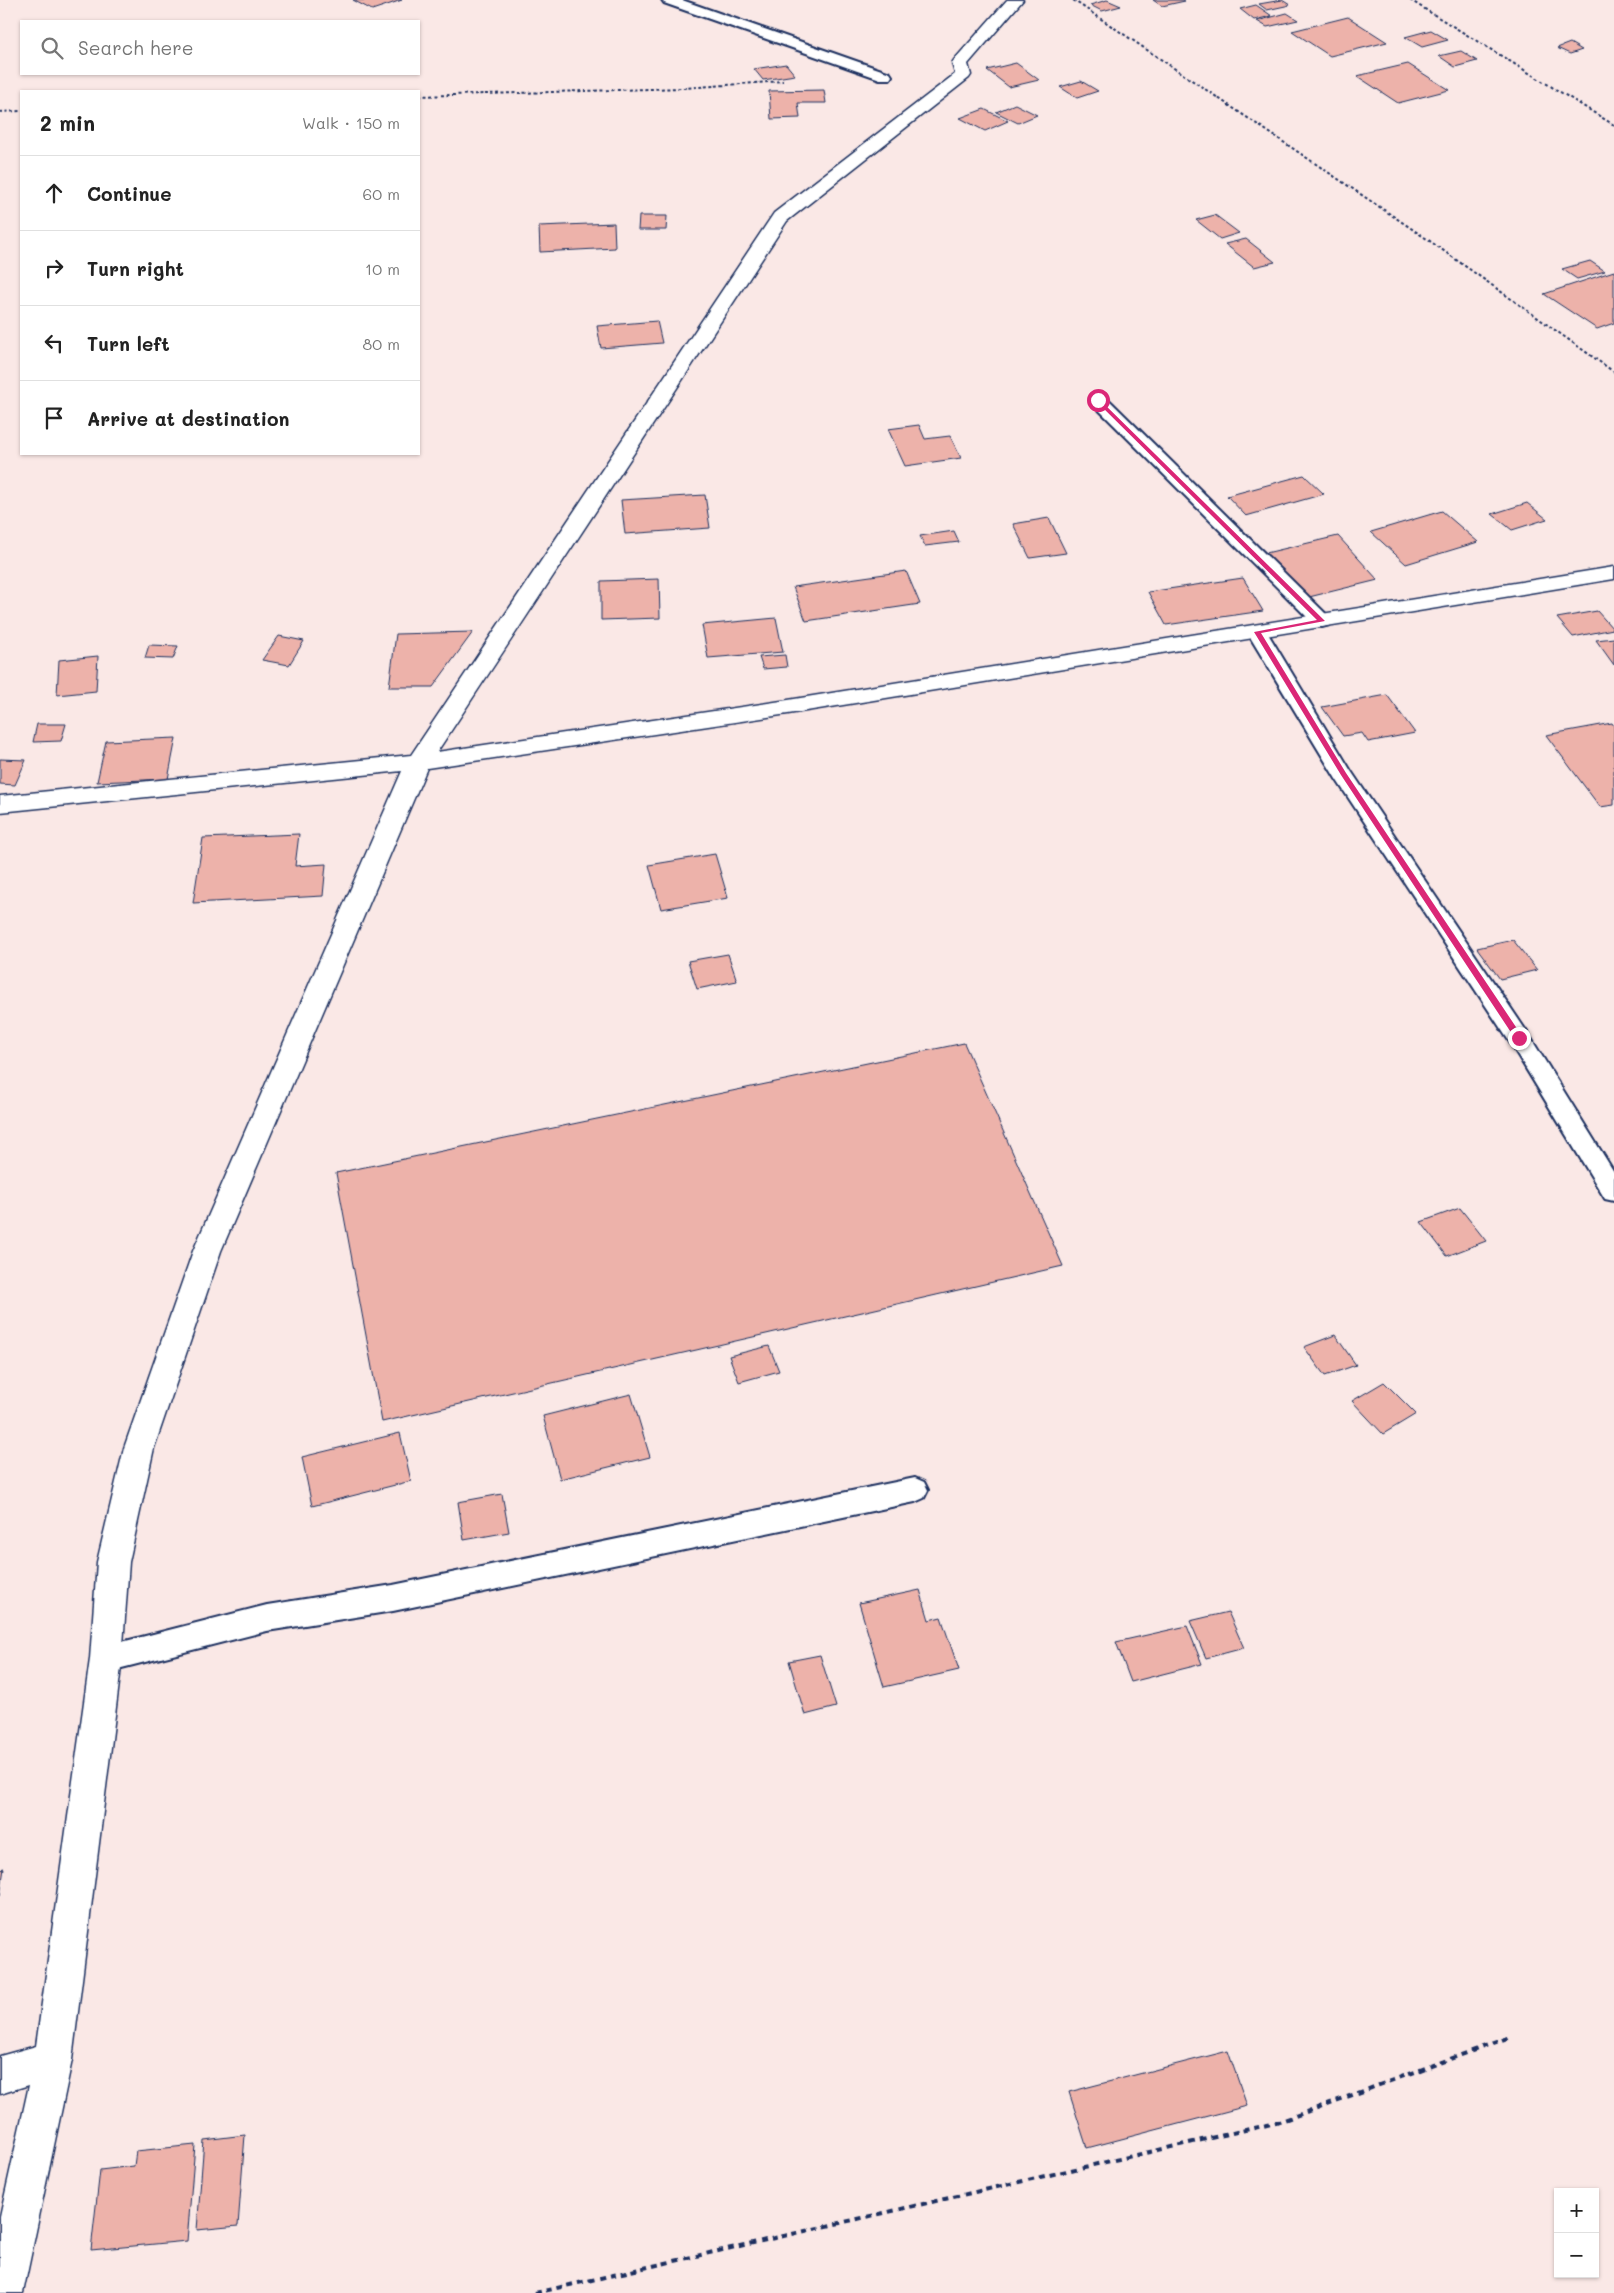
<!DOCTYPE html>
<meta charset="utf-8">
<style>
:root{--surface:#fff;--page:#f6f6f6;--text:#222;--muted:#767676;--line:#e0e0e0}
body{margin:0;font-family:Mali,sans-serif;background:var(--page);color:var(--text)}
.controls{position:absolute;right:15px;bottom:15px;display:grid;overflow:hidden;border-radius:0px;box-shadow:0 1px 4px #0004}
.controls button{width:45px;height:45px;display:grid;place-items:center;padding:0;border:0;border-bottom:1px solid var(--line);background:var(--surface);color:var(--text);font:25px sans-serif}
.stop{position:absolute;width:15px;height:15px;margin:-11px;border:4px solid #db2777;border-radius:50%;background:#fff}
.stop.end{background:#db2777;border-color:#fff;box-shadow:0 1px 5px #0008}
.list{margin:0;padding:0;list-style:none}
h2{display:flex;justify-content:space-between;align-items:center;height:65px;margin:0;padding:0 20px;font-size:21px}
h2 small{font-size:16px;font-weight:400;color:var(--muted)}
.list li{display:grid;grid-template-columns:32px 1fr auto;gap:15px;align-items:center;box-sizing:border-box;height:75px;padding:0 20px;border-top:1px solid var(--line)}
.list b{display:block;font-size:19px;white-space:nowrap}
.list em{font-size:16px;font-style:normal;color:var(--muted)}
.icon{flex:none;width:28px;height:28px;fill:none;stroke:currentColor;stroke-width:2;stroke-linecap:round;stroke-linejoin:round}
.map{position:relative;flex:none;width:1614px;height:2293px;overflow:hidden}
.search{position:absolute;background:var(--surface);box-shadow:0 1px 4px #0004;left:20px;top:20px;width:400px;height:55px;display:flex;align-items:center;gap:12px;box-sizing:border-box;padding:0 18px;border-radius:0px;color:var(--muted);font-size:19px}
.panel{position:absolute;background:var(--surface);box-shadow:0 1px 4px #0004;left:20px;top:90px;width:400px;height:365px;border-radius:0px}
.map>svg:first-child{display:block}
</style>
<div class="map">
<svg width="1614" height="2293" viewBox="0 0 1614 2293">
<rect width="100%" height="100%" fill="#fae8e6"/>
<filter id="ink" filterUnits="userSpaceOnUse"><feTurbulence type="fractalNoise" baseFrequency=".02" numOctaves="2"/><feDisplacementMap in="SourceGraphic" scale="10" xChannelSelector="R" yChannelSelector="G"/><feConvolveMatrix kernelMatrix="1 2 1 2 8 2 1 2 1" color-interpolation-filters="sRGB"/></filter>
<g filter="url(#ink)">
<g fill="#edb2aa" stroke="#1b2f5e">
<polygon points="353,0 402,0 372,10"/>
<polygon points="1107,0 1121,6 1102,11 1090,5"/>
<polygon points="1153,0 1183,0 1185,1 1162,6"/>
<polygon points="1282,0 1290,5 1267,10 1259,4"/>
<polygon points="1256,5 1272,16 1254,20 1240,9"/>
<polygon points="1287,13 1298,20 1267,27 1257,21"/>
<polygon points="1348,17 1387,42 1330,56 1292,31"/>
<polygon points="1431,30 1448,40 1422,47 1405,37"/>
<polygon points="1570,43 1582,50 1570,54 1557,48"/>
<polygon points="1461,51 1477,61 1455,67 1439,56"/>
<polygon points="1016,63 1039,80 1009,87 987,70"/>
<polygon points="786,64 795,75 763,80 754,69"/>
<polygon points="1408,64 1449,90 1398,103 1357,76"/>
<polygon points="1081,81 1098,91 1077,98 1060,87"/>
<polygon points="824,90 826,103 798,103 800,118 771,119 769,91"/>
<polygon points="1015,104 1037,115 1018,123 996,112"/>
<polygon points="984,109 1008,121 985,131 960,118"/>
<polygon points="1215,215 1239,233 1220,239 1196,220"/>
<polygon points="639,216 667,216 666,230 638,230"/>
<polygon points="614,223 615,248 540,252 539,226"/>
<polygon points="1246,239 1275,262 1254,267 1225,244"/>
<polygon points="1590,261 1605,271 1577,279 1562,269"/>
<polygon points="1614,271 1614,323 1597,329 1544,294"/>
<polygon points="657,321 662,343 601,348 597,326"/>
<polygon points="919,425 925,439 950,436 961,458 905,466 888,429"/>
<polygon points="1304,475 1324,494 1246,516 1227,496"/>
<polygon points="705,495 710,528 625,534 621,500"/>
<polygon points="1527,503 1547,519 1512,530 1492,514"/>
<polygon points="1442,511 1478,542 1406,564 1371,532"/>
<polygon points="1049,518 1066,553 1030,558 1013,524"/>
<polygon points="954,531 959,542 925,546 920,536"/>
<polygon points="1338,536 1378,580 1305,598 1266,553"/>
<polygon points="906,571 920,604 806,621 793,587"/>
<polygon points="1243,578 1263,611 1166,625 1148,592"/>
<polygon points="659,579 660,618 601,620 601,581"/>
<polygon points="1597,611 1613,629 1573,637 1557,618"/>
<polygon points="776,618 783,652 708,658 702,625"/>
<polygon points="473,632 433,687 389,687 396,634"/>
<polygon points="279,636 304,641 289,665 262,660"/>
<polygon points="1614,638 1614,665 1596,640"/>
<polygon points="149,645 178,646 173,659 145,658"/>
<polygon points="785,655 787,667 763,669 759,657"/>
<polygon points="98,656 96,691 57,695 59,660"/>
<polygon points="1387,695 1415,733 1368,742 1362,733 1343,736 1322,707"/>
<polygon points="1612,723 1614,726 1614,805 1600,807 1546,735"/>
<polygon points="37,724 66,724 61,741 33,742"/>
<polygon points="176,738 168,779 97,782 106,741"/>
<polygon points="0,759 26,760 15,785 0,784"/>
<polygon points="299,834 295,866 326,864 323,896 193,903 203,838"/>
<polygon points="715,854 728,898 661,909 649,865"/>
<polygon points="1513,940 1537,970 1500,979 1477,948"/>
<polygon points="728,954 737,981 697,989 688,961"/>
<polygon points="964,1043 1063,1266 382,1422 336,1173"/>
<polygon points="1460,1208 1486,1241 1447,1256 1421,1222"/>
<polygon points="1335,1335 1356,1365 1325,1376 1304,1347"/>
<polygon points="769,1346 779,1371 739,1382 729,1356"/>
<polygon points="1384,1382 1416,1414 1383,1434 1352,1401"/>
<polygon points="631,1394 650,1457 560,1479 543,1416"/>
<polygon points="400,1433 411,1481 312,1506 302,1457"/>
<polygon points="502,1494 509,1532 464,1540 458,1502"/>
<polygon points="920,1590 929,1620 941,1617 959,1670 884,1687 859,1603"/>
<polygon points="1228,1612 1244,1648 1206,1658 1190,1621"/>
<polygon points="1187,1626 1202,1664 1131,1682 1116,1642"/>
<polygon points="820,1655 836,1707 805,1715 789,1661"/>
<polygon points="4,1868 0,1896 0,1869"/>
<polygon points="1228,2051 1247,2106 1087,2148 1069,2092"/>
<polygon points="245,2135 238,2226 197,2230 204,2140"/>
<polygon points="195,2145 187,2241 91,2250 100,2170 134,2166 136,2151"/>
</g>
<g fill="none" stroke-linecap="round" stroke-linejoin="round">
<defs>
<g id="lane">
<polygon points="662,0 682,0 890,73 892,76 890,79 880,79 664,3"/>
<polygon points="1098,394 1104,395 1329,617 1331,621 1329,625 1322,627 1315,625 1092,403 1090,399 1092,395"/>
<polygon points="1257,626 1264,628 1267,632 1351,771 1527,1032 1614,1172 1614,1201 1605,1199 1511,1044 1336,779 1247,632 1250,628"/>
<polygon points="915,1478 924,1482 928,1490 924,1498 915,1502 393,1611 267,1631 106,1672 96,1668 92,1659 96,1650 106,1646 267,1605 393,1585"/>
</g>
<polygon id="street" points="1007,0 1023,0 968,64 971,75 969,78 787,221 437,752 788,700 1614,567 1614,579 788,714 427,768 221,1251 154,1448 129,1562 122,1659 72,2060 23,2293 0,2293 0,2217 29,2085 0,2094 0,2056 36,2046 90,1659 97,1562 124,1448 193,1251 402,771 0,812 0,796 411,755 774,213 955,74 952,63 954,60"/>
</defs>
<use href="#lane" stroke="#1b2f5e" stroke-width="4"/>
<use href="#street" stroke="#1b2f5e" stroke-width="3"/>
<g stroke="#1b2f5e" stroke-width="2" stroke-dasharray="3 2.5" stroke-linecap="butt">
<polyline points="1073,0 1427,239 1614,372"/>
<polyline points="1410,0 1614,125"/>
<polyline points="419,96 684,88 783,81"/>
<polyline points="0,112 21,111"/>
</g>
<polyline stroke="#1b2f5e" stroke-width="4" stroke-dasharray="6 5" stroke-linecap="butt" points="535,2293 1276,2123 1510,2037"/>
<use href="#lane" fill="#fff" fill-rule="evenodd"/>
<use href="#street" fill="#fff" fill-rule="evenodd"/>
</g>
</g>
<polygon fill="#db2777" points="1098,398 1325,621 1261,633 1346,773 1522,1036 1522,1040 1516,1040 1341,775 1254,632 1317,620 1096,401"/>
</svg>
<div class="controls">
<button>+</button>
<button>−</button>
</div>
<div class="stop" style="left:1098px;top:400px"></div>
<div class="stop end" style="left:1519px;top:1038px"></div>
<div class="search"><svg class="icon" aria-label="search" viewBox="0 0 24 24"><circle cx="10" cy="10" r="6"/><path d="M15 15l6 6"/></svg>Search here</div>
<section class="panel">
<h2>2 min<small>Walk · 150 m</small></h2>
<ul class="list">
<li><svg class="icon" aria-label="ahead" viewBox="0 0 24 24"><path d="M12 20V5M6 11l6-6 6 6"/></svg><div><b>Continue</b></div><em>60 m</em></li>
<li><svg class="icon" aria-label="right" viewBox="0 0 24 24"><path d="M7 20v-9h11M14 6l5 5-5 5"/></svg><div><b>Turn right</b></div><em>10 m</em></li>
<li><svg class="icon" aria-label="left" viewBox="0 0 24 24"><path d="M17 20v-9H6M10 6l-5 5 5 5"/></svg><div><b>Turn left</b></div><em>80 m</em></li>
<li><svg class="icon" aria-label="arrive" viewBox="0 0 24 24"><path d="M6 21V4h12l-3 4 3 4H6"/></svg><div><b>Arrive at destination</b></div></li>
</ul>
</section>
</div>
